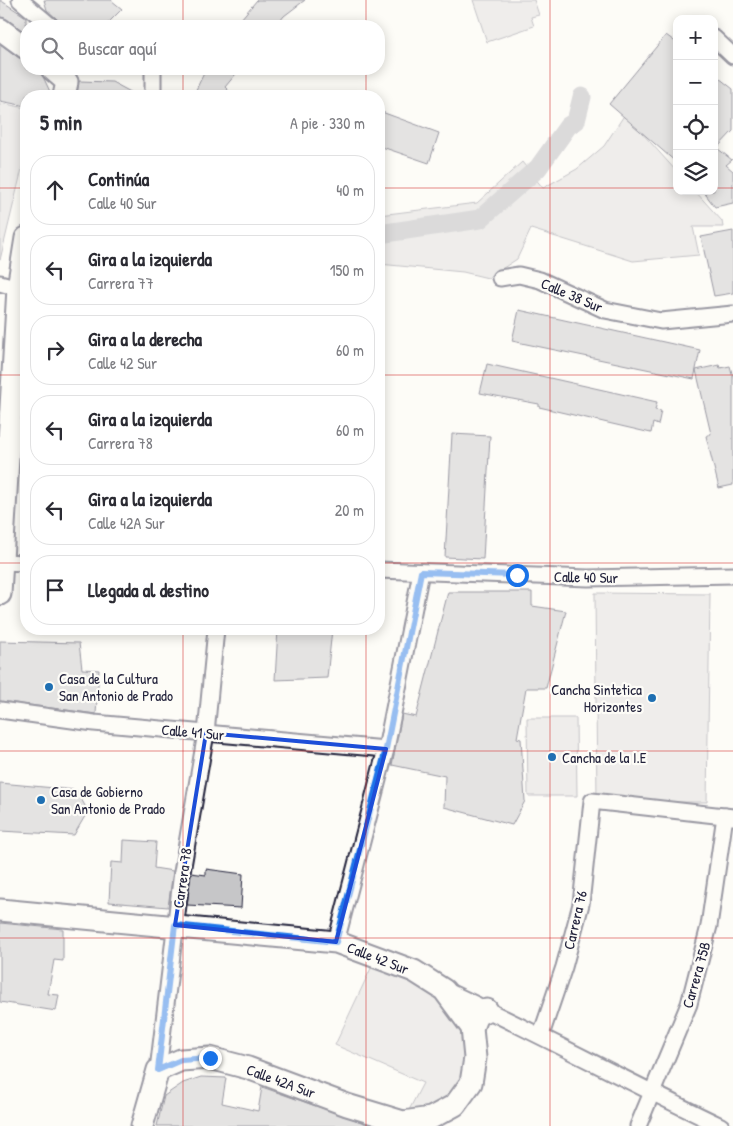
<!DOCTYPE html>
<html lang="es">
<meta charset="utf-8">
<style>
:root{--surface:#fff;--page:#f7f7f7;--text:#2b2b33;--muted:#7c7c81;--line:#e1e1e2}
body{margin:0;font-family:"Patrick Hand",sans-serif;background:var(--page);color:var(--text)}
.controls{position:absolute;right:15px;top:15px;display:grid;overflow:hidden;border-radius:10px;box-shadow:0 2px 12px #0003}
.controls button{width:45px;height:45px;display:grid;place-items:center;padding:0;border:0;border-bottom:1px solid var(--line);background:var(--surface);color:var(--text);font:25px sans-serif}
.stop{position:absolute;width:15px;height:15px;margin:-11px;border:4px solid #1a73e8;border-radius:50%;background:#fff}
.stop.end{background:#1a73e8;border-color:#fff;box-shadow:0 1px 5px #0008}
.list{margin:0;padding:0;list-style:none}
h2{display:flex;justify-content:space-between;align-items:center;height:65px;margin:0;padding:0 20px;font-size:21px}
h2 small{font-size:16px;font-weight:400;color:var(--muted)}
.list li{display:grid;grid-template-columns:32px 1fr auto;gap:15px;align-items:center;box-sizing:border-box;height:70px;margin:0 10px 10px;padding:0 10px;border:1px solid var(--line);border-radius:20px}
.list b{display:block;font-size:19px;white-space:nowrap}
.list p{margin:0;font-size:16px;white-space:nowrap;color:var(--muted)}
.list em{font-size:16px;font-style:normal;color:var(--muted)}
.icon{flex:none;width:28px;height:28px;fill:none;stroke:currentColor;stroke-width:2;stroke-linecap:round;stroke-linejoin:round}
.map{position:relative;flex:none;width:733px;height:1126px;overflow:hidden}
.search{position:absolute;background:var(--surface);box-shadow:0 2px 12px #0003;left:20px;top:20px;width:365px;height:55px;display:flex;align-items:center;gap:12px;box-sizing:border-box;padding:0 18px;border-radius:20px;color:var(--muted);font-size:19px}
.panel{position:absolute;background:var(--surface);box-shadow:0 2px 12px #0003;left:20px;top:90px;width:365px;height:545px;border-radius:20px}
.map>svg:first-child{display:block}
</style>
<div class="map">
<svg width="733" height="1126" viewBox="0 0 733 1126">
<rect width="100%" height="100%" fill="#fdfcf7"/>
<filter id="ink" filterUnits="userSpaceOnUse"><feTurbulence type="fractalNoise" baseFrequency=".02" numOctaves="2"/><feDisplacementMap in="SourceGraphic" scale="10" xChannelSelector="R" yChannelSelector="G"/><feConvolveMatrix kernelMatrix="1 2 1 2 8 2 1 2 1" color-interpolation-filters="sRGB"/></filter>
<g filter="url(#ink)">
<g fill="#dddcdb" stroke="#807f8b">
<polygon points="473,0 534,0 539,15 531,17 534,26 487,42"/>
<polygon points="0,103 26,108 26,152 0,260"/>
<polygon points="625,114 677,172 677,191 695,191 722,221 723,227 693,227 699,255 633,261 531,229 517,259 488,278 463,272 379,264 379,215 477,203 522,162 543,188 577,169 604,146"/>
<polygon points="595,593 710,594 707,802 597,802"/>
<polygon points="527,718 576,718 577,796 528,796"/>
<path d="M 372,966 C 386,972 433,990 441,999 C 467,1024 477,1070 449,1098 C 439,1109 421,1111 407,1114 L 423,1083 L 335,1045 Z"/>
</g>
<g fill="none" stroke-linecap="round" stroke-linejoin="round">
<polyline stroke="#b2b2b7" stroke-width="19" points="379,234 480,219 538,168 568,126 576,121 582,97"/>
</g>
<g fill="#c6c6c8" stroke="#22223b">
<polygon points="0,0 26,17 26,33 7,19 0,17"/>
<polygon points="44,0 111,0 122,9 105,26 60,26 57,19 47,10"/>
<polygon points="257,0 305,0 284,16 276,26 235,26"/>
<polygon points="666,35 677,43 677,163 609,104"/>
<polygon points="0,44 19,58 26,60 26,69 40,70 52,96 26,96 26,106 0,101"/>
<polygon points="206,69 240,69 225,87 234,96 193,96"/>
<polygon points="714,74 733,89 733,131 717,148 732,160 726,165 733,171 733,203 715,207 703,191 714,191"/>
<polygon points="79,81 112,82 138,96 77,96"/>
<polygon points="379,111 439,133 429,163 379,146"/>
<polygon points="733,231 733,293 714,296 701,237"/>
<polygon points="519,310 700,350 694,379 512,341"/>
<polygon points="487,364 657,402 655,410 661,411 658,425 653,423 651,433 539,407 539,404 480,393"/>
<polygon points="719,365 720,368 730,366 733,377 733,485 719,488 706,436 711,434 696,370"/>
<polygon points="452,434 490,436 483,559 445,557"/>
<polygon points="448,592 532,592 532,606 566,611 546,688 526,688 517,738 521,739 525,801 512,825 444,807 445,776 392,765 402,714 416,717"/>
<polygon points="278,629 332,629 327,678 275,680"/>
<polygon points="0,641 79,643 82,669 99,670 96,714 0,701"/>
<polygon points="0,783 76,790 88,811 74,835 0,831"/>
<polygon points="124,840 156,842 154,868 173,871 168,907 109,902 111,862 123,863"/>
<polygon points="206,869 243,874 241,908 187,905 191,873 206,875"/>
<polygon points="0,923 63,929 63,961 54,960 48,994 59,995 56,1011 0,1002"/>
<polygon points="201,1077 226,1078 222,1103 258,1111 262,1087 373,1126 157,1126 164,1096 183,1083"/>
</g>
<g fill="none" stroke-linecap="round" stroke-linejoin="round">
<defs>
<g id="street">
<polyline points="20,0 51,26"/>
<polyline points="714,38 733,56"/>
<polyline points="153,96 153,69"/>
<polyline points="500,278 519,275 540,280 605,310 661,321 733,314"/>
<polyline points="0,283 18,288"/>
<polyline points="2,562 26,563"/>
<polyline points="379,570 588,578 733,575"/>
<polyline points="0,710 94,723 386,749"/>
<polyline points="336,942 386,749 421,572"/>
<path d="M 445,990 C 538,1033 628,1082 721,1126"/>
<polyline points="541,1035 564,967 581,904 592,801 733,817"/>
<polyline points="158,1070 182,872 206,733 216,629"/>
<polyline points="638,1126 689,1004 709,926 725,816"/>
</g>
<g id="secondary">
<polyline points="0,29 26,48"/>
<polyline points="52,69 67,82 64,96"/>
<polyline points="0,594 18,288 26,238"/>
<polyline points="0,910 336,942 414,971 444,990 472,1028 475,1058 471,1083 455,1105 431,1118 403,1122 347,1105 248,1068 210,1058 181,1060 158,1070 142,1126"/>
<polyline points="472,1028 477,1015 487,1010"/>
</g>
</defs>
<use href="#street" stroke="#22223b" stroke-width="19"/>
<use href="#secondary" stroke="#22223b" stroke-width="25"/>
<use href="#street" stroke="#fdfcf7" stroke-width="15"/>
<use href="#secondary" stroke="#fdfcf7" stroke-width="21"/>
</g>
</g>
<g fill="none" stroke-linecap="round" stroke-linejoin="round" filter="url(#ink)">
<polyline stroke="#1a73e8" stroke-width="6" points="210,1058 181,1060 158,1070 175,925 336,942 386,749 421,572 517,575"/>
</g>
<path d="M0 0H733V1126H0ZM 206,733 L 386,749 L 336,942 L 175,925 Z" fill="#fdfcf7" fill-opacity=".55" fill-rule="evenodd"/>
<path fill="none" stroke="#1d4ed8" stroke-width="4" stroke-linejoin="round" d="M 206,733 L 386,749 L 336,942 L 175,925 Z"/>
<path fill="none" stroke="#d62828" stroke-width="1" stroke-opacity="0.55" d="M 183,0 L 183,26M 366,0 L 366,26M 550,0 L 550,1126M 183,69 L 183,96M 366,69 L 366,96M 0,188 L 26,188M 379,188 L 677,188M 714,188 L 733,188M 0,375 L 26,375M 379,375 L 733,375M 0,563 L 26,563M 379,563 L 733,563M 183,629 L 183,1126M 366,629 L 366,1126M 0,751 L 733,751M 0,938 L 733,938"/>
<g fill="#1f6fb2" stroke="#fdfcf7" stroke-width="2">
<circle cx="49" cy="687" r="5"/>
<circle cx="652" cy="698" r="5"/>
<circle cx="552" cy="757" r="5"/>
<circle cx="41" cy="800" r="5"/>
</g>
<g text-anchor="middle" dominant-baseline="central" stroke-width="4.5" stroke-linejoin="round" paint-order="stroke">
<g font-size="15" fill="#22223b" stroke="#fdfcf7">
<text transform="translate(572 295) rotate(23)">Calle 38 Sur</text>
<text transform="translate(586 577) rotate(1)">Calle 40 Sur</text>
<text transform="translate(193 732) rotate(5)">Calle 41 Sur</text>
<text transform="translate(182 878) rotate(-82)">Carrera 78</text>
<text transform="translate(575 920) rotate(-77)">Carrera 76</text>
<text transform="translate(378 958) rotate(21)">Calle 42 Sur</text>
<text transform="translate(696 975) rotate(-74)">Carrera 75B</text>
<text transform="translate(281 1081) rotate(20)">Calle 42A Sur</text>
</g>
<g font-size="15" fill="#22223b" stroke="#fdfcf7" text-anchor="start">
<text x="59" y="678">Casa de la Cultura<tspan x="59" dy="17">San Antonio de Prado</tspan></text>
<text x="642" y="689" text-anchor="end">Cancha Sintetica<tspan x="642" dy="17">Horizontes</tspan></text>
<text x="562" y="757">Cancha de la I.E</text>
<text x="51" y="791">Casa de Gobierno<tspan x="51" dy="17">San Antonio de Prado</tspan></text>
</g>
</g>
</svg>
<div class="controls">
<button>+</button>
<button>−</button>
<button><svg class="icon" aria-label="locate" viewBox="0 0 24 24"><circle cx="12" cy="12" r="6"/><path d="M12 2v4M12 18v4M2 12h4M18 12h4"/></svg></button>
<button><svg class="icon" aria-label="layers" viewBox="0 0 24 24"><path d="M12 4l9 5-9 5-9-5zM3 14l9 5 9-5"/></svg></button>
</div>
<div class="stop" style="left:517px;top:575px"></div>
<div class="stop end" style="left:210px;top:1058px"></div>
<div class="search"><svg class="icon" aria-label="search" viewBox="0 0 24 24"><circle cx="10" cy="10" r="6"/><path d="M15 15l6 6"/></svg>Buscar aquí</div>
<section class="panel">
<h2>5 min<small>A pie · 330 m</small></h2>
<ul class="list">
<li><svg class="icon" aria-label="ahead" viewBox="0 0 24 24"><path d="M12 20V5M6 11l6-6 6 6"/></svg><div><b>Continúa</b><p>Calle 40 Sur</p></div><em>40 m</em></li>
<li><svg class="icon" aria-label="left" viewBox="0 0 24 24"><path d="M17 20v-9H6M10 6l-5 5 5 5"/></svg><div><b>Gira a la izquierda</b><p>Carrera 77</p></div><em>150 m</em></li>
<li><svg class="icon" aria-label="right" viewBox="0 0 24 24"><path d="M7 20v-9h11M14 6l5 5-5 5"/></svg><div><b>Gira a la derecha</b><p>Calle 42 Sur</p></div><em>60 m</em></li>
<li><svg class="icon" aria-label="left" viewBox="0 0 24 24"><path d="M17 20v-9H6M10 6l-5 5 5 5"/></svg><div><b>Gira a la izquierda</b><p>Carrera 78</p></div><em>60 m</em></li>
<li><svg class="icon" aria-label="left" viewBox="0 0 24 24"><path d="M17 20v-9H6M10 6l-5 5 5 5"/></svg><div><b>Gira a la izquierda</b><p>Calle 42A Sur</p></div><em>20 m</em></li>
<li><svg class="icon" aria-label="arrive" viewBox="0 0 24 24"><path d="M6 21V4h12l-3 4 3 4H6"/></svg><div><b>Llegada al destino</b></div></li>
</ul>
</section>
</div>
